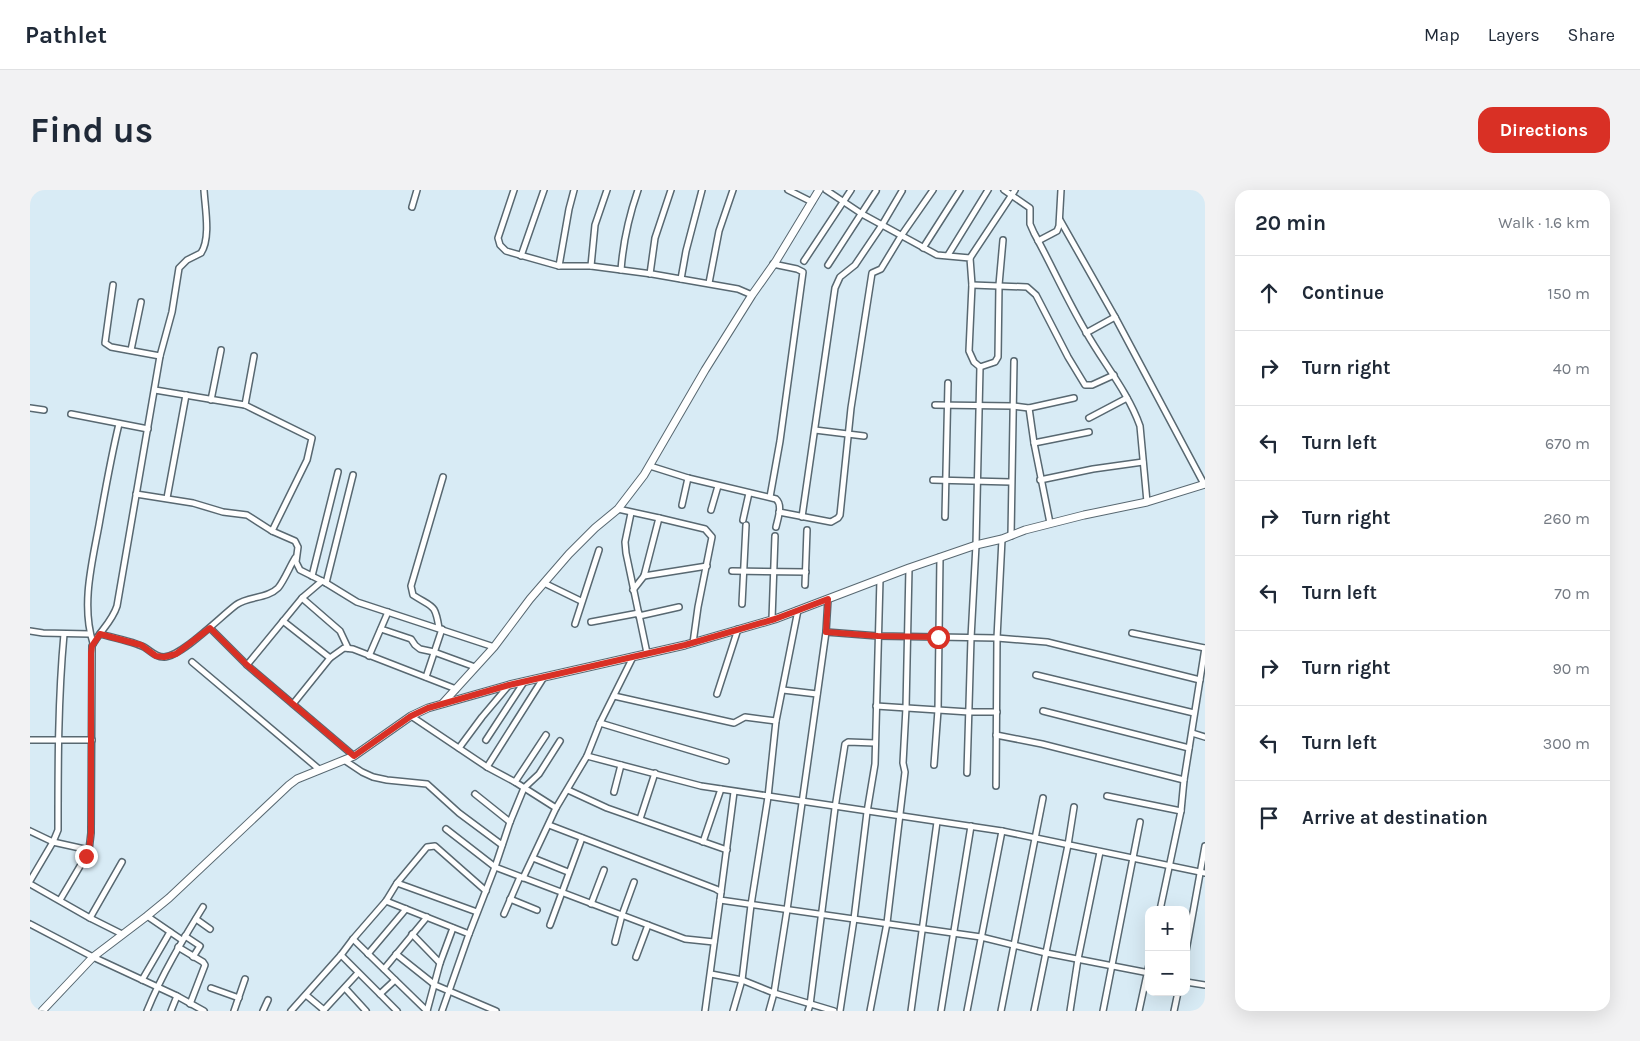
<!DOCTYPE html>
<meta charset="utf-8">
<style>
:root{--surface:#fff;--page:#f2f2f3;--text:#1f2937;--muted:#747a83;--line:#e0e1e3;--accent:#d93025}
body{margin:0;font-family:Karla,sans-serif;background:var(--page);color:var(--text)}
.controls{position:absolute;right:15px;bottom:15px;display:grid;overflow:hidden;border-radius:10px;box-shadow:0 5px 20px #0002}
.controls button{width:45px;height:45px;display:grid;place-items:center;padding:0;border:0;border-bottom:1px solid var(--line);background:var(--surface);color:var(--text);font:25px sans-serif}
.stop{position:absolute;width:15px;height:15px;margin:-11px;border:4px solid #d93025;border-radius:50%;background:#fff}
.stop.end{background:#d93025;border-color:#fff;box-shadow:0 1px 5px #0008}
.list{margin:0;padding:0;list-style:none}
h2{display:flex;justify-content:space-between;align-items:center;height:65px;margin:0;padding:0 20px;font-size:21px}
h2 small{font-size:16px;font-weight:400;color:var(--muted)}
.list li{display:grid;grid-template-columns:32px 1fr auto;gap:15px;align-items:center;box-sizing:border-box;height:75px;padding:0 20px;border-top:1px solid var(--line)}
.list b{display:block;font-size:19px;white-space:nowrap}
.list em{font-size:16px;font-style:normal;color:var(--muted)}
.icon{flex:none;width:28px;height:28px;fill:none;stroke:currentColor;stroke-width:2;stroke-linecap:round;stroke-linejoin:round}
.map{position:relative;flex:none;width:1175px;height:821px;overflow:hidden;border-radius:15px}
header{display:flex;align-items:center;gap:30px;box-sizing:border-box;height:70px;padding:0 25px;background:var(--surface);border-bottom:1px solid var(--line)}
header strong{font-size:24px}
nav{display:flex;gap:28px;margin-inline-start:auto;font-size:18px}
.intro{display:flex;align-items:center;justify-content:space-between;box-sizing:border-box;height:120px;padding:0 30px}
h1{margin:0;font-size:35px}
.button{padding:12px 22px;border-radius:15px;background:var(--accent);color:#fff;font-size:18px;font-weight:700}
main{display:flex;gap:30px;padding:0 30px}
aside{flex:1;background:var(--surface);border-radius:15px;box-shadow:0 5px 20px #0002}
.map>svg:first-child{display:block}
</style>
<header>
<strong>Pathlet</strong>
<nav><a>Map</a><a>Layers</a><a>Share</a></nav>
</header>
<div class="intro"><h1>Find us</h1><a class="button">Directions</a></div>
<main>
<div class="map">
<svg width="1175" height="821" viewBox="0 0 1175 821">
<rect width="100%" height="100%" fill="#d8ebf5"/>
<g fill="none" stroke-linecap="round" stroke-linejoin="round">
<defs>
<g id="minor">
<polyline points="484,0 468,48 470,55 476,61 529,76 561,76 622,84 708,99 722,105"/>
<polyline points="758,0 782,12"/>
<polyline points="796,0 832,24 907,65 940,68 942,95 939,161 944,172 950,177 965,172 968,167 969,95 973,50"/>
<path d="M 974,0 L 1000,18 L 1000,34 L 1004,43 C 1022,76 1037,110 1056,142 C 1074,174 1098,202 1110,236 L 1117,312"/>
<polyline points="382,17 387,0"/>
<polyline points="1030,30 1085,127 1174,294"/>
<polyline points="1008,51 1027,41 1029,36 1031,0"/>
<polyline points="893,58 930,0"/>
<polyline points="918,65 958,0"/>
<polyline points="491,66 514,0"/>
<polyline points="940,68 985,0"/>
<polyline points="774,71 821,0"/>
<polyline points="798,75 846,1"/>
<polyline points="529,76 539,19 544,0"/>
<polyline points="561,76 565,35 577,0"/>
<path d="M 591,80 C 593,53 599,26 608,0"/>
<polyline points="620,84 625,48 641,0"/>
<polyline points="651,89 656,61 672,0"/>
<polyline points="679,93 689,41 703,0"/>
<polyline points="83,95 75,153 81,157 130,166"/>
<polyline points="942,95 997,97 1006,105 1038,167 1055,195 1062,195 1084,185"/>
<polyline points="1056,143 1085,127"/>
<polyline points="101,160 111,112"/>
<polyline points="125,200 215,215 282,248 277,270 242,341"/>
<polyline points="181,210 191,160"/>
<polyline points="215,215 224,166"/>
<polyline points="905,215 983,216 999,218 1044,208"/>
<polyline points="0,218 14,220"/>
<polyline points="999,218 1004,253 1020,333"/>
<polyline points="41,224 118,239"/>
<polyline points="1059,228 1097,208"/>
<polyline points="785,240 834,246"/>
<polyline points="1004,253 1059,242"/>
<path d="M 620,276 L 658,288 L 746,309 C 753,315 748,328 746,337"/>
<polyline points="903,290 981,292"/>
<polyline points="1010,290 1063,279 1113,272"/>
<polyline points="106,304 163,313 193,322 217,325 242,341 265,351 268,357 266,372 270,380 296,393 327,412 464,457"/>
<polyline points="740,307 750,251 773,82 767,79 743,74"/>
<polyline points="137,308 156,205"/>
<polyline points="652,315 658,288"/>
<polyline points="588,319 629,328 614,386 603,400"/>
<polyline points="681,320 688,296"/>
<polyline points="749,322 801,332 808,328 810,325 821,218 842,83 851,79 871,46 903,0"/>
<polyline points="601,323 595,352 596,363 617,463"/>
<polyline points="772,327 805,98 810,87 825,75 852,35 872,1"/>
<polyline points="915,327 918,193"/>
<polyline points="629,328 675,339 682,347 668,417 663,453"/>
<polyline points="713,330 719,303"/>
<polyline points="981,346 984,171"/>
<polyline points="702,381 776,382"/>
<polyline points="282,386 308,282"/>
<polyline points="614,386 677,376"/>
<polyline points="296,393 323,285"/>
<polyline points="514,393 551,411"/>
<polyline points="775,395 777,340"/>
<polyline points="272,408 310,441 318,458"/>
<polyline points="712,414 716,335"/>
<polyline points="609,426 649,417"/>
<polyline points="742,429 745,346"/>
<polyline points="253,431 300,468"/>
<polyline points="561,432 609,423"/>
<polyline points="545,434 569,360"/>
<polyline points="180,438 217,475 324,566"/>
<path d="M 409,438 C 405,413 403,418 383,405 L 381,396 L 413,287"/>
<polyline points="351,439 381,449 385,455 390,459 404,462 445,477"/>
<polyline points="0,441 13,443 60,444"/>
<polyline points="796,442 848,446 967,448 1017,452 1170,490"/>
<polyline points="1102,443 1175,458"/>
<path d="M 70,444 C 81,447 105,452 114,457 C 121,461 125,467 134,467 C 152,466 190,427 206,415 C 218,406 237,409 248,398 C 254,391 260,376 265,368"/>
<path d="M 63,453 C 51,415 62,373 69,335 C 75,301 81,267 89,234"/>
<polyline points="339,466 358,422"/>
<polyline points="162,472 290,580"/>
<polyline points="217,475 272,408 292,391"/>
<polyline points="1006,485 1164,523"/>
<polyline points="396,487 412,439"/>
<polyline points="753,500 787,504"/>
<polyline points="687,504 708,439"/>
<polyline points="584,506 704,533 715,527 746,531"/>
<polyline points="263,514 300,468 314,458 323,459 426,499"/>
<polyline points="846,516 939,522 967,522"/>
<polyline points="1013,521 1159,558"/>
<polyline points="381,526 457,577 485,592 526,618"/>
<polyline points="570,533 696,571"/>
<polyline points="1162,543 1175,547"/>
<polyline points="966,545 1012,554 1154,590"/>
<polyline points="0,550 62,550"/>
<polyline points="456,550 494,492"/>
<polyline points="429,558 452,527 479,495"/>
<polyline points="557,566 671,596 972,641 1175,683"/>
<polyline points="314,570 332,582 343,587 357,590 397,594 429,623 472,655"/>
<polyline points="904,575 908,520 910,367"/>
<polyline points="457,577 514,487"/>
<polyline points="937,583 941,448 946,355 950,177"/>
<polyline points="485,592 516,545"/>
<polyline points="966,596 967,448 972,349"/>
<polyline points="538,600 577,618 697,660"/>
<polyline points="584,602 591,575"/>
<polyline points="445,604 480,632"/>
<polyline points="1077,606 1151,621"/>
<polyline points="610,629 625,583"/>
<polyline points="519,635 686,699 691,702 690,710 951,747 1016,763 1119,783"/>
<polyline points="416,639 465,677 655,749 684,752"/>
<path d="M 0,641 L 23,652 L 28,640 C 28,575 28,509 34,444"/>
<polyline points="673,652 691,599"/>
<polyline points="503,668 538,682"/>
<polyline points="493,688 526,618 557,566 570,533 603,467"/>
<polyline points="0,691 23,652 59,660"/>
<polyline points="367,693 447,722"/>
<polyline points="0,694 60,728 92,744"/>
<polyline points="691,702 704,602"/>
<polyline points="480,709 507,720"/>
<path d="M 30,710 L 56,666 L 59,660 L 61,643 L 62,456 C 69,442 82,432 87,416 L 130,166 L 142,122 L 149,78 L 157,70 L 171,63 C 181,48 175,18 174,0"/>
<polyline points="356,711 439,744"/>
<polyline points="561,714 574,680"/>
<polyline points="1130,720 1151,621 1154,590 1175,458"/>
<polyline points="474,724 490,687"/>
<polyline points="117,726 152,750"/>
<polyline points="60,728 92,672"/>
<polyline points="166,729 180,739"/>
<polyline points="0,734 63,767 147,806 174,821"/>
<polyline points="520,735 552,648"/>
<polyline points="382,744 410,773"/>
<polyline points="155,746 170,756 163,767"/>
<polyline points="323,749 397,821"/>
<polyline points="585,752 592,725 604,692"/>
<polyline points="148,757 173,772 175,775 160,814"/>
<polyline points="1156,761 1175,656"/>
<polyline points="338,764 376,719"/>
<polyline points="366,764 405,795 466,821"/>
<polyline points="311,765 367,821"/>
<polyline points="606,767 618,735"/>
<polyline points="354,779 397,727"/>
<polyline points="681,784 712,790 744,803 804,821"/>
<polyline points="112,790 140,742"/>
<polyline points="1156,792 1175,795"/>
<polyline points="181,798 209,808"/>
<polyline points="315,798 336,821"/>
<polyline points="350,804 365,790"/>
<polyline points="276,805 294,820"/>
<path d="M 117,821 C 132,784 152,751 173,717"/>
<polyline points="141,821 147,806"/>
<polyline points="204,821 215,789"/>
<polyline points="233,821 238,810"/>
<polyline points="261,821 311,765 323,749 356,711 367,693 397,657 405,656 456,701"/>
<polyline points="293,821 328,783"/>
<polyline points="397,821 410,773 423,738"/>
<polyline points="412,821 439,744 465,677 480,632 494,598 509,584 530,551"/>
<polyline points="675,821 690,710"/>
<polyline points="703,821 712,790 721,715 738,607 746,531 768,420"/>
<polyline points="739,821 744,803 757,720 796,442 798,409"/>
<polyline points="778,821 780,815 805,618 815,554 818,552 845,553"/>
<polyline points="810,821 824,729 837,622 845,574 850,389"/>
<polyline points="840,821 857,733 875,582 873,573 876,518 879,378"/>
<polyline points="881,821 907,632"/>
<polyline points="911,821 941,636"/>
<polyline points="937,821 972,641"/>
<polyline points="971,821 1013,608"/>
<polyline points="1004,821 1038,655 1044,617"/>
<polyline points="1040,821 1048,769 1070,662"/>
<polyline points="1073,821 1110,632"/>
<polyline points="1109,821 1119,775"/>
<polyline points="1144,821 1148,802"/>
</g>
<g id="tertiary">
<polyline points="413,513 464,457 500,409 539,364 565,338 588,319 614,285 675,180 722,105 746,71 789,0"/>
<polyline points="12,821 63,767 117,726 139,708 259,595 267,589 324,566 381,526 398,518 479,495 655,455 745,429 879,378 946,355 972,349 995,340 1054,325 1117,312 1175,294"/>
</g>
</defs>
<use href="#minor" stroke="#586871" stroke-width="8"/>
<use href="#tertiary" stroke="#586871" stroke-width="9"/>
<use href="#minor" stroke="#fff" stroke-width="5"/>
<use href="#tertiary" stroke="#fff" stroke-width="7"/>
</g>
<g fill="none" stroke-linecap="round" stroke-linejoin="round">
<polyline stroke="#d93025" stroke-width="6" points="56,666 59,660 61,643 61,463 62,456 70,444 111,455 126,466 134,467 146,464 180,438 217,475 324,566 381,526 398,518 479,495 655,455 745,429 798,409 796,442 848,446 908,447"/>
</g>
</svg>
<div class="controls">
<button>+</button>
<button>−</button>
</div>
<div class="stop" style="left:908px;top:447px"></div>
<div class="stop end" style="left:56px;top:666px"></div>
</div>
<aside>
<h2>20 min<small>Walk · 1.6 km</small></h2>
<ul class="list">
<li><svg class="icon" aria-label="ahead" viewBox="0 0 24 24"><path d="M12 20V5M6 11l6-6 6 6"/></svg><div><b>Continue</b></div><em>150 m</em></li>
<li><svg class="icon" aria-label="right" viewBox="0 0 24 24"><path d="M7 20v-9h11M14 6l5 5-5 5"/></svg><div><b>Turn right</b></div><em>40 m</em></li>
<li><svg class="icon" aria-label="left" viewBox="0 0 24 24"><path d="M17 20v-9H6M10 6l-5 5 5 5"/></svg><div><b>Turn left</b></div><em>670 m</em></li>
<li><svg class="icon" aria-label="right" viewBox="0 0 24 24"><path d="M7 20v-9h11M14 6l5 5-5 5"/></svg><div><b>Turn right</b></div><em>260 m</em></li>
<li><svg class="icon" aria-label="left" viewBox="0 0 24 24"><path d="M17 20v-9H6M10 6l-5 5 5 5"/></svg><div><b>Turn left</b></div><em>70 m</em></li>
<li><svg class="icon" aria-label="right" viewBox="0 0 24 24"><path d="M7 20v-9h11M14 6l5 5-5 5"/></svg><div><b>Turn right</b></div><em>90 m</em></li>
<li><svg class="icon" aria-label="left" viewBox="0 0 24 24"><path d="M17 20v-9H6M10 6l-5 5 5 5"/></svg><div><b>Turn left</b></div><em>300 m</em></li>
<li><svg class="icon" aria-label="arrive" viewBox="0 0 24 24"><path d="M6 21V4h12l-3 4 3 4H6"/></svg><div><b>Arrive at destination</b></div></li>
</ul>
</aside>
</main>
